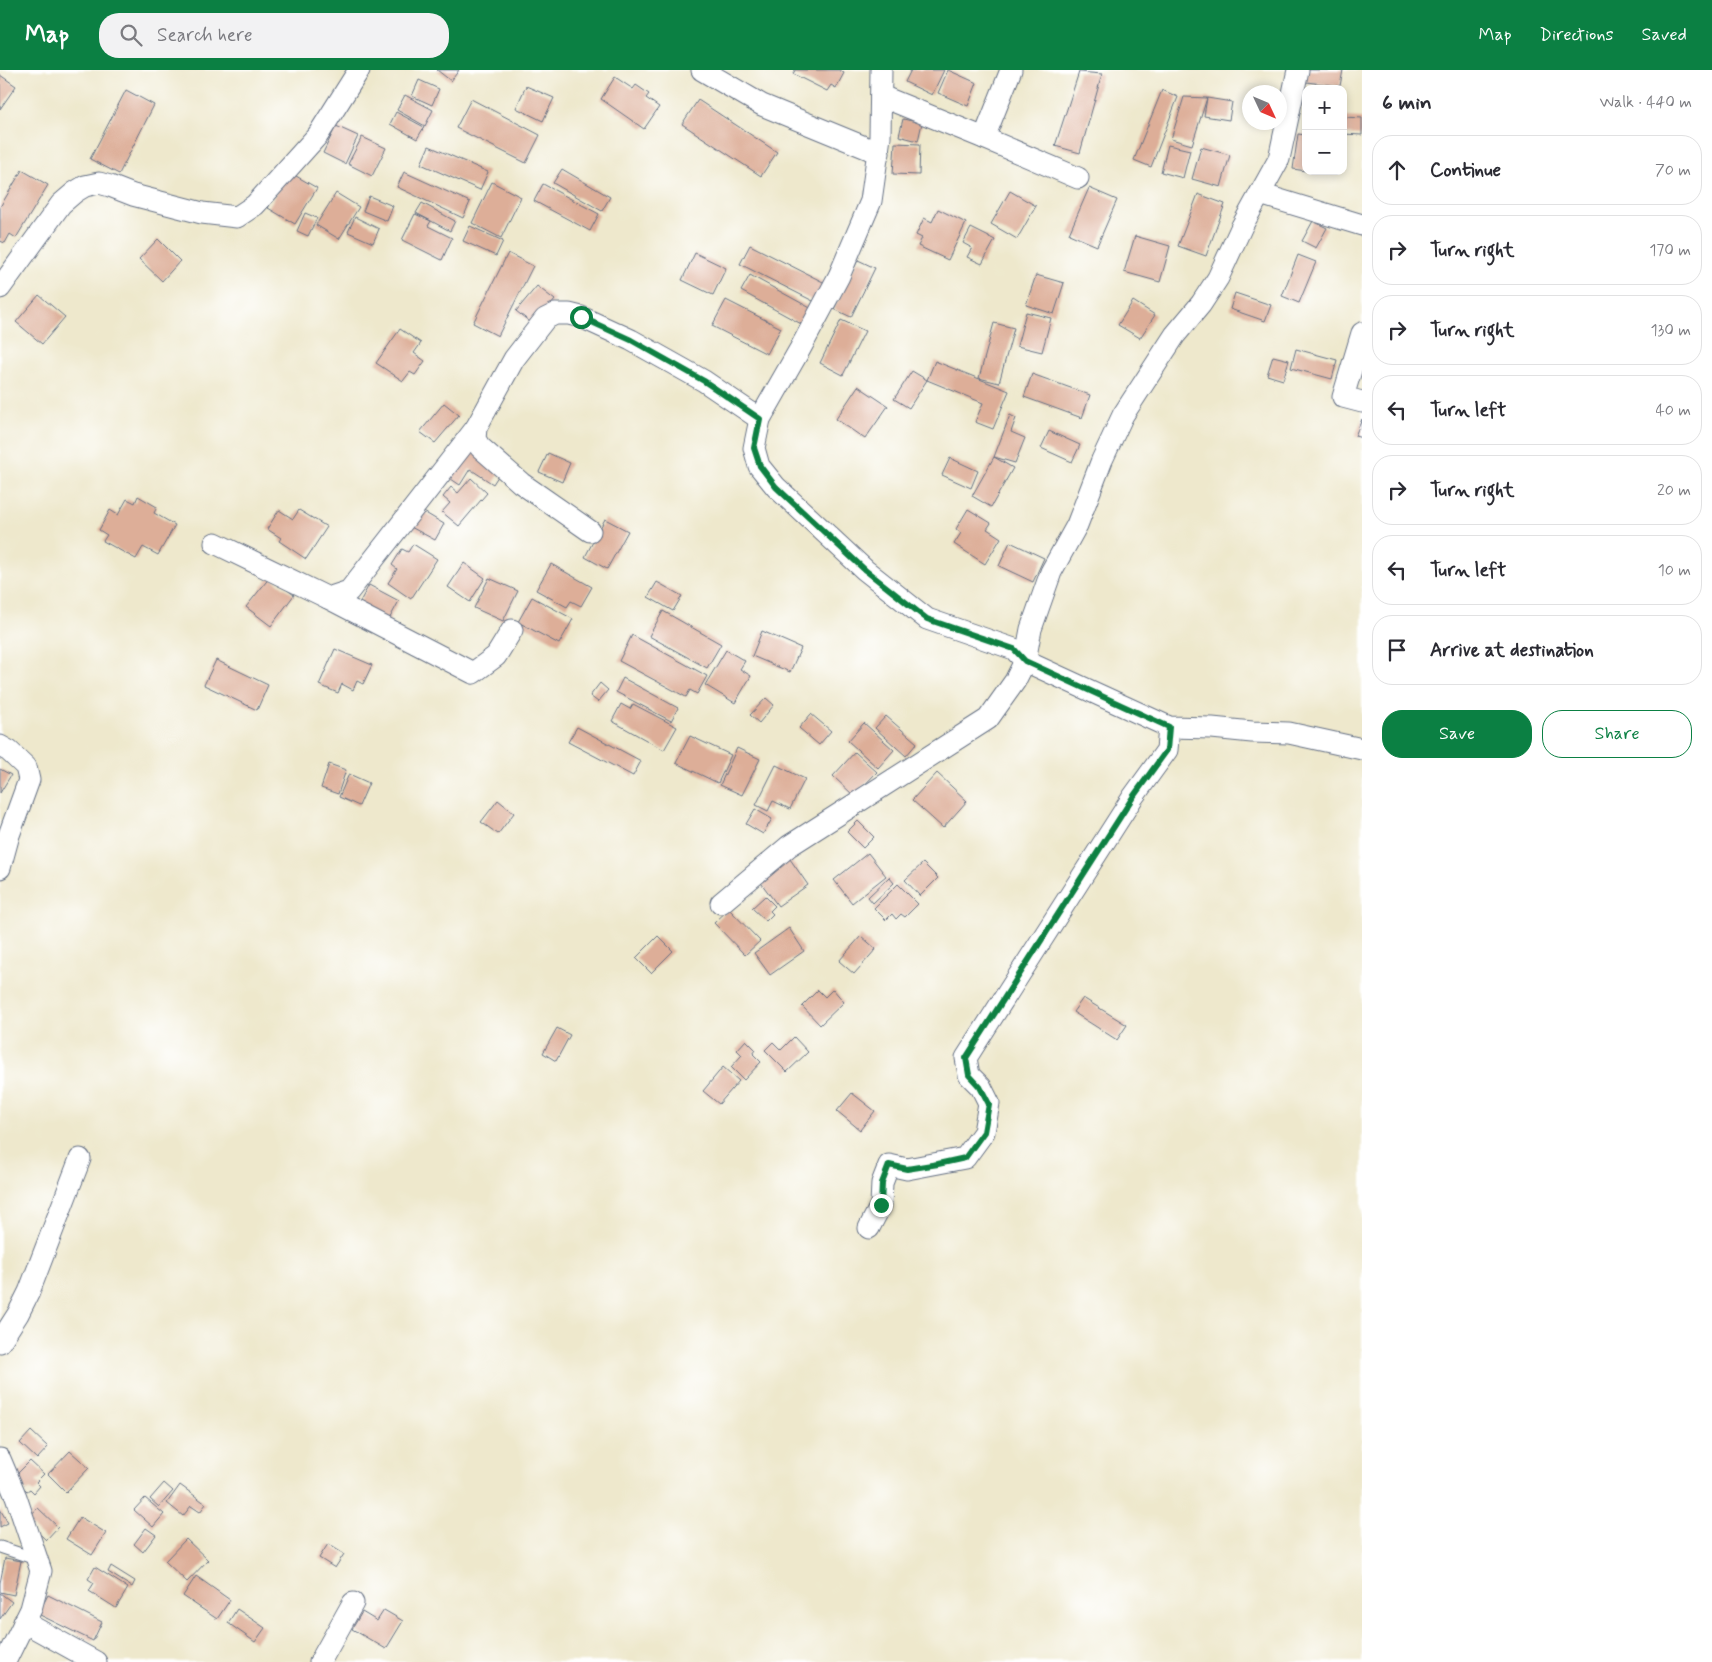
<!DOCTYPE html>
<meta charset="utf-8">
<style>
:root{--surface:#fff;--page:#f2f2f3;--text:#2b2b33;--muted:#7c7c81;--line:#e1e1e2;--accent:#0b8043}
body{margin:0;font-family:Mynerve,sans-serif;background:var(--page);color:var(--text)}
.controls{position:absolute;right:15px;top:15px;display:grid;overflow:hidden;border-radius:10px;box-shadow:0 2px 8px #0003}
.controls button{width:45px;height:45px;display:grid;place-items:center;padding:0;border:0;border-bottom:1px solid var(--line);background:var(--surface);color:var(--text);font:25px sans-serif}
.compass{position:absolute;left:1242px;top:15px;width:45px;height:45px;border-radius:50%;background:var(--surface);box-shadow:0 2px 8px #0003;rotate:134deg}
.stop{position:absolute;width:15px;height:15px;margin:-11px;border:4px solid #0b8043;border-radius:50%;background:#fff}
.stop.end{background:#0b8043;border-color:#fff;box-shadow:0 1px 5px #0008}
.list{margin:0;padding:0;list-style:none}
h2{display:flex;justify-content:space-between;align-items:center;height:65px;margin:0;padding:0 20px;font-size:21px}
h2 small{font-size:16px;font-weight:400;color:var(--muted)}
.list li{display:grid;grid-template-columns:32px 1fr auto;gap:15px;align-items:center;box-sizing:border-box;height:70px;margin:0 10px 10px;padding:0 10px;border:1px solid var(--line);border-radius:20px}
.list b{display:block;font-size:19px;white-space:nowrap}
.list em{font-size:16px;font-style:normal;color:var(--muted)}
.actions{display:flex;gap:10px;padding:15px 20px}
.actions a{flex:1;padding:11px 0;border:1px solid var(--accent);border-radius:20px;text-align:center;font-size:18px;color:var(--accent)}
.actions .main{background:var(--accent);color:#fff}
.icon{flex:none;width:28px;height:28px;fill:none;stroke:currentColor;stroke-width:2;stroke-linecap:round;stroke-linejoin:round}
.map{position:relative;flex:none;width:1362px;height:1592px;overflow:hidden}
header{display:flex;align-items:center;gap:30px;box-sizing:border-box;height:70px;padding:0 25px;background:var(--accent);color:#fff}
header strong{font-size:24px}
nav{display:flex;gap:28px;margin-inline-start:auto;font-size:18px}
.search{width:350px;height:45px;background:var(--page);display:flex;align-items:center;gap:12px;box-sizing:border-box;padding:0 18px;border-radius:20px;color:var(--muted);font-size:19px}
main{display:flex}
aside{flex:1;background:var(--surface)}
.map>svg:first-child{display:block}
</style>
<header>
<strong>Map</strong>
<div class="search"><svg class="icon" aria-label="search" viewBox="0 0 24 24"><circle cx="10" cy="10" r="6"/><path d="M15 15l6 6"/></svg>Search here</div>
<nav><a>Map</a><a>Directions</a><a>Saved</a></nav>
</header>
<main>
<div class="map">
<svg width="1362" height="1592" viewBox="0 0 1362 1592">
<rect width="100%" height="100%" fill="#fff"/>
<filter id="ink" filterUnits="userSpaceOnUse"><feTurbulence type="fractalNoise" baseFrequency=".02" numOctaves="2"/><feDisplacementMap in="SourceGraphic" scale="10" xChannelSelector="R" yChannelSelector="G"/><feConvolveMatrix kernelMatrix="1 2 1 2 8 2 1 2 1" color-interpolation-filters="sRGB"/></filter>
<filter id="wash" filterUnits="userSpaceOnUse"><feTurbulence type="fractalNoise" baseFrequency=".0096" numOctaves="4" result="noise"/><feDisplacementMap in="SourceGraphic" scale="20" xChannelSelector="R" yChannelSelector="G"/><feGaussianBlur stdDeviation="1.12" result="paint"/><feColorMatrix in="noise" values="0 0 0 0 0 0 0 0 0 0 0 0 0 0 0 0 0 1.4 0 .05"/><feComposite in="paint" operator="in"/></filter>
<g filter="url(#wash)">
<rect width="100%" height="100%" fill="#eee8cc"/>
<g id="blocks">
<g fill="#ddae98">
<polygon points="437,0 459,0 451,11"/>
<polygon points="795,0 839,0 844,3 836,18 831,15 827,21 793,4"/>
<polygon points="911,0 944,0 932,25 905,12"/>
<polygon points="948,0 977,13 968,36 938,23"/>
<polygon points="1309,0 1343,0 1340,16 1306,12"/>
<polygon points="1079,2 1102,4 1080,83 1055,76"/>
<polygon points="0,5 16,16 0,39"/>
<polygon points="615,7 633,19 636,15 649,24 646,28 659,37 644,59 601,29"/>
<polygon points="419,10 439,19 432,35 412,26"/>
<polygon points="526,16 554,28 543,51 516,38"/>
<polygon points="126,20 154,35 119,104 90,89"/>
<polygon points="1162,20 1178,27 1151,97 1134,90"/>
<polygon points="405,25 433,40 425,56 397,40"/>
<polygon points="1184,27 1207,28 1232,32 1229,50 1204,46 1207,28 1192,75 1171,69"/>
<polygon points="471,29 540,65 526,93 456,58"/>
<polygon points="698,30 777,82 761,106 682,54"/>
<polygon points="396,42 424,57 417,69 390,54"/>
<polygon points="1343,47 1362,48 1362,65 1343,64"/>
<polygon points="903,49 922,53 918,71 899,66"/>
<polygon points="336,56 358,66 345,94 323,83"/>
<polygon points="1298,64 1306,65 1306,101 1293,99"/>
<polygon points="362,67 386,78 372,106 348,94"/>
<polygon points="895,73 920,74 919,105 893,104"/>
<polygon points="1168,75 1190,80 1183,108 1161,102"/>
<polygon points="429,76 488,102 480,120 421,94"/>
<polygon points="1201,77 1230,85 1221,117 1192,109"/>
<polygon points="562,99 610,127 602,141 553,113"/>
<polygon points="22,100 48,115 16,168 10,164 5,173 0,171 0,137"/>
<polygon points="289,102 317,118 295,154 268,138"/>
<polygon points="404,102 470,132 463,148 397,117"/>
<polygon points="492,112 521,127 501,168 472,153"/>
<polygon points="543,114 599,144 590,161 534,131"/>
<polygon points="1089,118 1117,130 1097,176 1069,164"/>
<polygon points="1010,121 1036,136 1017,169 991,154"/>
<polygon points="336,123 359,137 339,169 316,155"/>
<polygon points="1198,124 1225,134 1206,186 1178,176"/>
<polygon points="369,126 393,136 387,151 363,141"/>
<polygon points="422,133 455,151 450,161 416,143"/>
<polygon points="938,139 966,153 948,190 918,176 922,168 916,165 924,148 932,152"/>
<polygon points="305,143 317,148 308,166 297,161"/>
<polygon points="415,144 431,151 428,156 452,168 442,190 402,170"/>
<polygon points="355,147 379,159 373,173 348,162"/>
<polygon points="1313,151 1327,158 1316,178 1302,171"/>
<polygon points="470,156 503,171 496,186 463,171"/>
<polygon points="971,158 995,170 982,194 967,187 972,178 963,173"/>
<polygon points="1135,166 1170,176 1160,212 1124,202"/>
<polygon points="158,169 180,191 162,211 139,189"/>
<polygon points="750,175 827,214 817,233 740,194"/>
<polygon points="508,183 533,196 498,266 473,253"/>
<polygon points="695,183 726,198 713,225 682,210"/>
<polygon points="1298,185 1316,192 1299,233 1282,226"/>
<polygon points="858,190 875,198 851,247 834,239"/>
<polygon points="750,205 814,240 805,256 741,221"/>
<polygon points="1036,205 1064,213 1054,244 1026,235"/>
<polygon points="537,216 555,230 534,255 516,241"/>
<polygon points="1235,223 1271,235 1265,251 1230,239"/>
<polygon points="39,225 65,247 42,274 16,252"/>
<polygon points="726,230 781,258 767,284 712,256"/>
<polygon points="1133,231 1155,245 1140,268 1118,255"/>
<polygon points="1026,242 1051,248 1042,282 1017,276"/>
<polygon points="841,250 865,261 843,305 820,293"/>
<polygon points="994,253 1014,258 999,313 979,308"/>
<polygon points="400,259 421,273 414,283 425,291 415,305 410,302 403,311 376,293"/>
<polygon points="1296,279 1337,290 1332,309 1291,298"/>
<polygon points="1273,286 1289,290 1283,310 1267,305"/>
<polygon points="935,291 1009,321 993,359 975,352 983,333 927,310 909,338 894,329 912,301 927,310"/>
<polygon points="1032,304 1090,325 1082,348 1024,327"/>
<polygon points="858,316 888,336 865,369 836,349"/>
<polygon points="444,333 459,345 435,373 420,362"/>
<polygon points="1010,345 1016,348 1011,362 1025,368 1015,393 994,387"/>
<polygon points="1362,349 1362,368 1355,366"/>
<polygon points="1049,361 1080,375 1072,392 1041,378"/>
<polygon points="467,377 502,400 493,414 470,399 460,415 448,407"/>
<polygon points="548,383 570,393 562,412 539,402"/>
<polygon points="994,387 1013,398 991,437 972,426"/>
<polygon points="950,388 978,401 971,418 942,405"/>
<polygon points="471,408 487,423 459,456 442,442 450,433 443,427 451,417 458,423"/>
<polygon points="138,426 157,437 154,443 175,455 158,485 143,477 136,489 103,471 107,465 99,460 110,440 118,445 127,429 135,433"/>
<polygon points="417,438 444,454 435,470 407,455"/>
<polygon points="968,439 991,453 987,459 1001,468 985,494 954,474 961,463 956,459"/>
<polygon points="279,440 293,449 299,440 327,457 306,489 279,471 281,468 267,459"/>
<polygon points="605,449 628,461 607,499 585,487"/>
<polygon points="1010,472 1044,488 1033,512 999,496"/>
<polygon points="413,474 437,489 411,529 388,513 397,499 392,495 402,479 408,482"/>
<polygon points="464,493 485,508 470,532 448,517"/>
<polygon points="551,494 592,517 581,536 571,531 567,537 536,520"/>
<polygon points="270,507 294,525 271,556 246,537"/>
<polygon points="489,508 518,521 503,551 474,538"/>
<polygon points="657,512 682,526 673,541 648,527"/>
<polygon points="369,515 399,531 385,557 355,541"/>
<polygon points="532,527 573,549 559,574 518,552"/>
<polygon points="663,541 721,574 707,598 649,566"/>
<polygon points="762,561 801,578 790,602 752,586"/>
<polygon points="632,565 707,606 697,624 690,620 686,627 619,591"/>
<polygon points="335,579 372,595 363,614 357,611 353,620 342,614 338,623 319,615"/>
<polygon points="726,580 745,591 740,599 751,606 735,633 705,615"/>
<polygon points="216,590 268,615 257,640 204,615"/>
<polygon points="623,608 678,638 671,651 616,622"/>
<polygon points="600,613 608,620 598,632 590,626"/>
<polygon points="766,628 774,635 759,653 750,645"/>
<polygon points="621,634 630,639 633,634 677,657 664,680 612,651"/>
<polygon points="811,644 831,661 819,675 799,658"/>
<polygon points="886,646 917,673 906,686 875,658"/>
<polygon points="864,653 894,680 878,698 848,671"/>
<polygon points="577,657 641,691 633,706 568,672"/>
<polygon points="690,666 731,685 718,713 676,693"/>
<polygon points="737,678 760,689 742,725 720,715"/>
<polygon points="855,682 877,702 854,726 833,706"/>
<polygon points="329,694 346,700 338,724 321,718"/>
<polygon points="776,695 805,709 790,739 773,731 768,741 756,735"/>
<polygon points="0,699 11,705 0,723"/>
<polygon points="937,703 967,731 943,758 912,730"/>
<polygon points="349,704 369,713 359,736 339,727"/>
<polygon points="498,730 514,743 498,764 481,752"/>
<polygon points="755,739 772,749 763,764 746,754"/>
<polygon points="858,751 874,767 863,778 847,762"/>
<polygon points="868,783 886,806 852,833 834,810"/>
<polygon points="790,789 808,815 778,836 759,810"/>
<polygon points="923,793 938,808 920,826 905,810"/>
<polygon points="889,807 894,813 873,833 868,827"/>
<polygon points="898,814 918,834 905,847 901,844 896,849 892,844 886,850 874,838"/>
<polygon points="765,826 775,836 770,841 773,844 766,851 752,838"/>
<polygon points="729,839 760,871 745,885 714,853"/>
<polygon points="789,858 804,881 770,905 754,883"/>
<polygon points="658,866 673,881 651,903 636,888"/>
<polygon points="861,866 876,879 854,904 839,891"/>
<polygon points="833,919 844,932 820,955 802,936 818,920 825,927"/>
<polygon points="1083,928 1127,955 1117,970 1073,942"/>
<polygon points="557,958 570,965 556,991 543,983"/>
<polygon points="794,967 808,982 787,1002 765,980 773,972 781,980"/>
<polygon points="746,970 756,980 753,984 761,992 744,1010 731,997 742,985 737,980"/>
<polygon points="723,997 739,1011 719,1034 703,1021"/>
<polygon points="852,1023 875,1041 860,1060 837,1041"/>
<polygon points="31,1361 48,1377 37,1389 20,1373"/>
<polygon points="70,1381 89,1398 66,1422 48,1404"/>
<polygon points="30,1391 44,1404 36,1412 40,1416 34,1423 30,1419 27,1421 13,1408"/>
<polygon points="164,1413 173,1421 159,1437 150,1429"/>
<polygon points="180,1415 206,1434 200,1442 191,1436 183,1446 167,1433"/>
<polygon points="145,1428 164,1444 153,1457 134,1440"/>
<polygon points="38,1438 58,1457 46,1470 25,1450"/>
<polygon points="0,1439 8,1453 0,1457"/>
<polygon points="80,1447 106,1463 92,1485 66,1469"/>
<polygon points="146,1458 156,1465 143,1482 134,1474"/>
<polygon points="186,1469 208,1490 187,1512 165,1491"/>
<polygon points="328,1474 344,1484 335,1498 319,1488"/>
<polygon points="5,1488 21,1491 14,1525 0,1522 0,1513"/>
<polygon points="111,1496 135,1511 132,1517 108,1502"/>
<polygon points="95,1497 128,1518 116,1538 89,1521 94,1513 88,1509"/>
<polygon points="196,1506 230,1530 217,1549 183,1526"/>
<polygon points="0,1523 12,1532 0,1549"/>
<polygon points="48,1525 102,1552 93,1571 38,1544"/>
<polygon points="237,1539 265,1558 255,1572 228,1553"/>
<polygon points="384,1540 403,1551 386,1579 352,1559 362,1542 377,1551"/>
</g>
</g>
</g>
<g filter="url(#ink)">
<use href="#blocks" fill-opacity="0" stroke="#657084" stroke-width="1"/>
<g fill="none" stroke-linecap="round" stroke-linejoin="round">
<defs>
<polyline id="service" points="0,1477 36,1489"/>
<g id="minor">
<polyline points="702,0 762,35 879,83"/>
<polyline points="881,0 880,67 871,131 839,206 800,279 760,349 754,378 759,396 776,417 865,500 927,549 1014,579 1025,591 1169,657 1212,658 1252,662 1289,663 1362,679"/>
<polyline points="881,26 984,68 1078,108"/>
<polyline points="984,68 1011,0"/>
<polyline points="1260,124 1362,155"/>
<polyline points="0,218 61,134 75,122 85,116 99,113 110,116 133,125 202,143 237,147 255,135 318,65 359,0"/>
<polyline points="1362,263 1343,327 1362,332"/>
<polyline points="590,461 521,413 480,377 475,369 476,358 514,289 545,249 555,244 569,244 581,247 631,270 704,311 760,349"/>
<polyline points="215,473 328,528 349,521 476,358"/>
<polyline points="328,528 473,603 496,586 512,560"/>
<polyline points="0,676 9,681 26,697 29,710 9,765 0,798"/>
<polyline points="721,833 789,776 988,649 1015,611 1025,591 1031,559 1051,502 1077,455 1102,390 1123,345 1175,265 1201,234 1218,208 1242,156 1279,89 1298,0"/>
<polyline points="869,1158 881,1135 882,1113 889,1095 907,1099 965,1088 984,1062 989,1033 981,1017 969,1005 966,988 1133,727 1167,680 1169,657"/>
<polyline points="0,1272 18,1244 29,1222 80,1089"/>
<polyline points="0,1389 16,1427 41,1501 31,1539 5,1592"/>
<polyline points="24,1552 96,1592"/>
<polyline points="320,1592 353,1533"/>
</g>
</defs>
<use href="#service" stroke="#657084" stroke-width="13"/>
<use href="#minor" stroke="#657084" stroke-width="23"/>
<use href="#service" stroke="#fff" stroke-width="11"/>
<use href="#minor" stroke="#fff" stroke-width="21"/>
</g>
</g>
<g fill="none" stroke-linecap="round" stroke-linejoin="round" filter="url(#ink)">
<polyline stroke="#0b8043" stroke-width="6" points="581,247 631,270 704,311 760,349 754,378 760,396 776,417 865,500 927,549 1014,579 1025,591 1169,657 1167,680 1133,727 966,988 969,1005 980,1017 989,1034 984,1062 965,1088 938,1094 907,1099 889,1095 882,1113 881,1135"/>
</g>
</svg>
<div class="controls">
<button>+</button>
<button>−</button>
</div>
<svg class="compass" viewBox="-18 -18 36 36"><path d="M0-13l5 13h-10z" fill="#e53935"/><path d="M0 13l5-13h-10z" fill="#7c7c81"/></svg>
<div class="stop" style="left:581px;top:247px"></div>
<div class="stop end" style="left:881px;top:1135px"></div>
</div>
<aside>
<h2>6 min<small>Walk · 440 m</small></h2>
<ul class="list">
<li><svg class="icon" aria-label="ahead" viewBox="0 0 24 24"><path d="M12 20V5M6 11l6-6 6 6"/></svg><div><b>Continue</b></div><em>70 m</em></li>
<li><svg class="icon" aria-label="right" viewBox="0 0 24 24"><path d="M7 20v-9h11M14 6l5 5-5 5"/></svg><div><b>Turn right</b></div><em>170 m</em></li>
<li><svg class="icon" aria-label="right" viewBox="0 0 24 24"><path d="M7 20v-9h11M14 6l5 5-5 5"/></svg><div><b>Turn right</b></div><em>130 m</em></li>
<li><svg class="icon" aria-label="left" viewBox="0 0 24 24"><path d="M17 20v-9H6M10 6l-5 5 5 5"/></svg><div><b>Turn left</b></div><em>40 m</em></li>
<li><svg class="icon" aria-label="right" viewBox="0 0 24 24"><path d="M7 20v-9h11M14 6l5 5-5 5"/></svg><div><b>Turn right</b></div><em>20 m</em></li>
<li><svg class="icon" aria-label="left" viewBox="0 0 24 24"><path d="M17 20v-9H6M10 6l-5 5 5 5"/></svg><div><b>Turn left</b></div><em>10 m</em></li>
<li><svg class="icon" aria-label="arrive" viewBox="0 0 24 24"><path d="M6 21V4h12l-3 4 3 4H6"/></svg><div><b>Arrive at destination</b></div></li>
</ul>
<div class="actions"><a class="main">Save</a><a>Share</a></div>
</aside>
</main>
